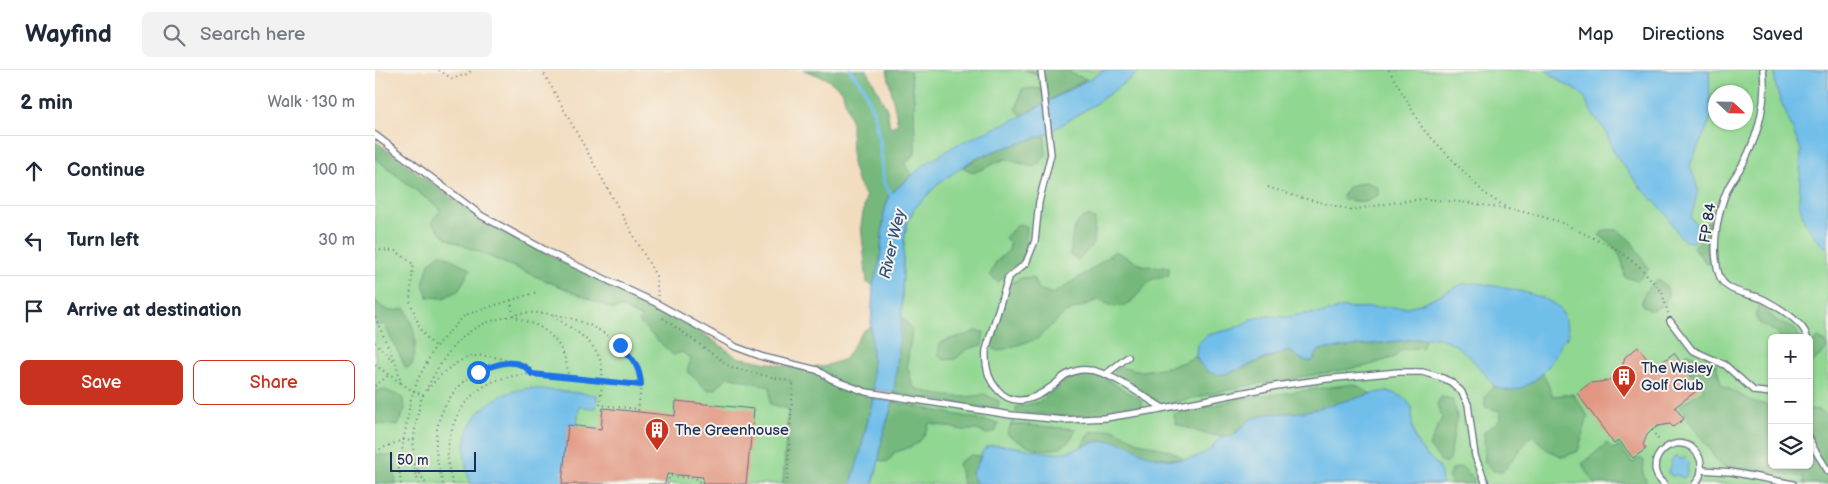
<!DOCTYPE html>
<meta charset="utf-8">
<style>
:root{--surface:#fff;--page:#f2f2f3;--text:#1f2937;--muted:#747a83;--line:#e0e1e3;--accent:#c8321e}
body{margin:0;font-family:"Balsamiq Sans",sans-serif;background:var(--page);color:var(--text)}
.controls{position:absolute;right:15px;bottom:15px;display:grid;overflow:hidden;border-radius:8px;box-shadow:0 1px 4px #0004}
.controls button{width:45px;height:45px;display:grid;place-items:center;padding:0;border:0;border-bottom:1px solid var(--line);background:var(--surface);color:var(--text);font:25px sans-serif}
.compass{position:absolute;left:1333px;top:15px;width:45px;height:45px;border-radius:50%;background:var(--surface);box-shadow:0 1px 4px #0004;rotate:112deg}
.scale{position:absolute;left:15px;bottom:12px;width:86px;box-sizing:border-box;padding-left:5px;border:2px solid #1b2f5e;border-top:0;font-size:14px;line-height:18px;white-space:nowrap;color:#1b2f5e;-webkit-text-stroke:4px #f7f3e8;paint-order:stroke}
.stop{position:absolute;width:15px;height:15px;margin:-11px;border:4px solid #1a73e8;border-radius:50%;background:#fff}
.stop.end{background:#1a73e8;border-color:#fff;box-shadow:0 1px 5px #0008}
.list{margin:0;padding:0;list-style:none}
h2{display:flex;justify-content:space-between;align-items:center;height:65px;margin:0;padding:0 20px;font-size:21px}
h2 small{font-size:16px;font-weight:400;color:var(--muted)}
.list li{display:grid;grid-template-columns:32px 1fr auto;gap:15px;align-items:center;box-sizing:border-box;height:70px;padding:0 20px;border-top:1px solid var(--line)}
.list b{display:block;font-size:19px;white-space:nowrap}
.list em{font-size:16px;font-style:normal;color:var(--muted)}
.actions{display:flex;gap:10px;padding:15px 20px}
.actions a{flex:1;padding:11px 0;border:1px solid var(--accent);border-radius:8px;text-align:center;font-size:18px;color:var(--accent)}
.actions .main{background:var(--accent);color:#fff}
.icon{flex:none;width:28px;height:28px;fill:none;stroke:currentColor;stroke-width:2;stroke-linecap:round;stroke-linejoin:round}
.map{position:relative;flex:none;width:1453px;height:414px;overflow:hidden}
header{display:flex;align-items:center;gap:30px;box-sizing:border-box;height:70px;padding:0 25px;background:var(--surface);border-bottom:1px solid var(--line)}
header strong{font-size:24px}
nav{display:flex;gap:28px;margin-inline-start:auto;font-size:18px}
.search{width:350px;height:45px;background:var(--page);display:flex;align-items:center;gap:12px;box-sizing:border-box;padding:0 18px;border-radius:8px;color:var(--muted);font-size:19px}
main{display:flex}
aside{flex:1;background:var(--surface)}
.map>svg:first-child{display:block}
</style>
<header>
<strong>Wayfind</strong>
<div class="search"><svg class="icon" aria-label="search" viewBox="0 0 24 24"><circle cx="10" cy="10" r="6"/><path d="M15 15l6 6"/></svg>Search here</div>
<nav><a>Map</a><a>Directions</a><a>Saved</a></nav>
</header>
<main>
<aside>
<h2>2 min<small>Walk · 130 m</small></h2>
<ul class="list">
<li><svg class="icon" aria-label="ahead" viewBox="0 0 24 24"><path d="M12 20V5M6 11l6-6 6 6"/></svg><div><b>Continue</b></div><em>100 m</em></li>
<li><svg class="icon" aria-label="left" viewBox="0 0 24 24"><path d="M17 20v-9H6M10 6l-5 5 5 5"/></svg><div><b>Turn left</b></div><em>30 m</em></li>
<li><svg class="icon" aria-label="arrive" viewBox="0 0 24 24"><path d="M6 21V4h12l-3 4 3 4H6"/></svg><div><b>Arrive at destination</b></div></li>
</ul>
<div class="actions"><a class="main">Save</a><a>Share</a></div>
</aside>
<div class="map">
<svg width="1453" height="414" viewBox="0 0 1453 414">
<rect width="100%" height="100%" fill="#f7f3e8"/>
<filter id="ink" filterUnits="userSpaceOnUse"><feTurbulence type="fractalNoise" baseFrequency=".02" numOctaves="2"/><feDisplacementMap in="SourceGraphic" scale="10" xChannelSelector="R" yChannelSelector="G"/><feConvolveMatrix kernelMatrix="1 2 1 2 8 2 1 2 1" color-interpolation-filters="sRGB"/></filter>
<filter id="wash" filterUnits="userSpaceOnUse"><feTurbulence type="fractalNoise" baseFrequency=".0096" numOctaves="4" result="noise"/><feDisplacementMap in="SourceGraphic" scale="20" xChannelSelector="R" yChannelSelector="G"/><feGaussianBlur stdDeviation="1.12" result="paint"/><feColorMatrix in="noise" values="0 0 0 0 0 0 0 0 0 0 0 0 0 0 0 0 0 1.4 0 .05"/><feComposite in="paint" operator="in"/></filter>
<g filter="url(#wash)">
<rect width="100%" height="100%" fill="#f2dcbe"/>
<g fill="#90d791" stroke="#568378" fill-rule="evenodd">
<path d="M 535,0 L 1453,0 L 1453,414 L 498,414 L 504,390 L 507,368 L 518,332 L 526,256 L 529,171 L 532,154 L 539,139 L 551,125 L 529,94 L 540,84 L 539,28 ZM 1340,22 L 1370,22 L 1370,52 L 1340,52 ZM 1397,268 L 1434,268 L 1434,395 L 1397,395 Z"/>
<polygon points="0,88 66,140 71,168 238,239 247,238 287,258 415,315 408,414 0,414"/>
</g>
<g fill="#74b87b" stroke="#48746c">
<polygon points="429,0 492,0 512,39 515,57 523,54 512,0 535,0 539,28 540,84 529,94 537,105 514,125 509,144 505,191 498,215 492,213 486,155 491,126 483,114 477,93 476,51 467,20 450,8"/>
<polygon points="650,0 694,0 695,3 711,9 647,46 641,39 647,19 658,18 672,20 670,7"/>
<path d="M 670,65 L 671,86 L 659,97 L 630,89 L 598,103 L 588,97 C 613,81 642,74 670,65 Z"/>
<polygon points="0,71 86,135 119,156 329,264 362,287 437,301 441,296 448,297 470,289 487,262 496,256 498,328 485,384 476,414 408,414 413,339 395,334 395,317 353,306 341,319 332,320 312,301 316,289 307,282 298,285 264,252 267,247 247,238 238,239 71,168 56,152 66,140 0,88"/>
<polygon points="991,112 1003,117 1003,125 991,132 970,130 967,126 974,116"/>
<path d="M 712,146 L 720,149 L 718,174 L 703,190 L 695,186 C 697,171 696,152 712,146 Z"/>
<polygon points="1338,151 1335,192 1331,193 1318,177 1327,169 1328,154"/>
<polygon points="643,154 652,156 651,183 640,199 623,212 615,205 621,192 634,180 635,173 630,168"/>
<path d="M 1230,160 L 1243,160 L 1256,171 L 1274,199 L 1263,211 L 1250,207 C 1247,184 1243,179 1224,165 Z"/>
<polygon points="740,181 769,196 795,197 793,206 777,209 753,235 739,237 723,230 690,243 662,269 623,281 615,276 634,214 646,208 658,207 663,219 678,224 714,201"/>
<polygon points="66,183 95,199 84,220 69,228 53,227 48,215 54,193"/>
<path d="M 1283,210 C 1302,220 1292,239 1273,240 L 1267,235 C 1266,225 1275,214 1283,210 Z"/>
<path d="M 0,230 C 9,241 17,243 30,238 C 40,260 43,271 37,295 L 31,298 L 9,254 L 0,256 Z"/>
<polygon points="1384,235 1402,251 1421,260 1425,268 1405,268 1404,264 1384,253 1380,245"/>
<path d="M 526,246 L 537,260 L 532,295 L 538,317 C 557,326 589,330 609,324 L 624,331 L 623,340 L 519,323 Z"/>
<path d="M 601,261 L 609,262 L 607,275 L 592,279 L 580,289 L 569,290 L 563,285 L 565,273 C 577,267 589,267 601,261 Z"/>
<path d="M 1050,268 L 1048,277 L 1025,280 L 1020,287 L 992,296 L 866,317 L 789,335 L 745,309 L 739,303 L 744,297 L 767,301 L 798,296 L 821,287 L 825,294 L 851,304 L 914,280 C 922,286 926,292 937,291 L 944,280 Z"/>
<polygon points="1443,268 1451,272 1451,280 1434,295 1434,275"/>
<path d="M 1313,282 L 1323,289 L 1341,294 L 1346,314 C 1361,323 1379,335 1397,335 L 1397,395 L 1434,395 L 1434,339 L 1444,340 L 1453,345 L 1453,414 L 1429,414 L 1428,407 L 1345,396 C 1333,375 1317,357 1304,336 L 1329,319 L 1306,288 Z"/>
<path d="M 1168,303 L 1178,326 L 1198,324 L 1213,346 L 1203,381 L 1188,387 L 1171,379 L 1157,365 L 1128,401 L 1118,401 L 1110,393 L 1109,362 L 1126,349 L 1125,341 L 1110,337 L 1110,327 L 1119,316 C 1135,326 1156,315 1168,303 Z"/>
<polygon points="707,304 726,306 766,330 766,338 732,345 690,346 641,342 641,337 665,332 695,308"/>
<polygon points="979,314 996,324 970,332 929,342 913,344 865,357 858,366 833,365 801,354 799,344 871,328"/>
<polygon points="8,319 27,327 30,339 23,356 0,353 0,322"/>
<polygon points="1066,327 1077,329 1082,346 1074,391 1068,393 1054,376 1067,348 1062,334"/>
<path d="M 518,332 L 623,353 L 621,361 L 612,364 L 602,360 L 588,360 L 554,353 C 547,376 540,375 518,383 L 517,387 L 512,392 L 504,390 L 507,368 Z"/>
<path d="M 636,354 L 701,359 C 698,364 696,370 692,373 C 673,387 649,376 632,364 Z"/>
<polygon points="738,359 763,372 796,381 810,390 778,387 728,370 706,377 715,362"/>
<polygon points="1232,373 1238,379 1244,376 1258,393 1265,388 1269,391 1268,403 1272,414 1219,414 1207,394"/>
<polygon points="0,384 19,386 21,414 0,414"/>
<polygon points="596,385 605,386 603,394 597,403 602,414 588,414 583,393"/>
<polygon points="1087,397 1099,409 1098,414 1077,414 1073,407 1077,399"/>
</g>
<g fill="#70beea" stroke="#4676a4">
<polygon points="730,0 767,0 720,34 670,65 617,82 599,89 564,113 539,139 532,154 529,171 526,256 519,323 498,319 496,256 498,215 505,191 509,144 514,125 549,95 581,75 647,46"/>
<path d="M 1171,0 L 1334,0 L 1335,33 L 1338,40 L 1338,44 L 1315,95 L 1323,120 L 1316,148 L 1325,158 C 1326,165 1324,169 1318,172 L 1310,171 L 1303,164 L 1290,142 L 1266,118 L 1240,85 L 1230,60 L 1218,45 L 1209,27 L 1204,22 L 1185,11 Z"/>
<polygon points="1400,0 1453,0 1453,179 1443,171 1430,153 1424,133 1426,80 1403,24 1400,13"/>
<path d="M 1102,213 C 1122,216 1172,224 1185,239 C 1191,247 1191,256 1194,265 L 1191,269 L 1186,271 C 1181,296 1146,333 1119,316 C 1107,300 1089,277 1070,270 C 1064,267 1057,268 1050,268 L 944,280 L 937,291 C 926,292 922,286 914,280 C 903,284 891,288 881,292 C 857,301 837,317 821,287 L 822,275 L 832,265 L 858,259 L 877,249 L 891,246 L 911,247 L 928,244 L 949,243 L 965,238 L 1031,237 L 1045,234 L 1088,214 Z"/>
<path d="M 155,318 L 222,325 L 221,338 L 204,337 L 202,356 L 187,414 L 96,414 C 77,365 103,324 155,318 Z"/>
<path d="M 1012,321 C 1021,324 1031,327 1035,335 C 1038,339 1037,345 1037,350 C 1037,358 1040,370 1044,376 C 1053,390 1070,394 1066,414 L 602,414 L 600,411 L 597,402 C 599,400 602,396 603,393 C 606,388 606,380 612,377 C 625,371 665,383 681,383 C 700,383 717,368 736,371 C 749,372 757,377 768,383 C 787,391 817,394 834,380 C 839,376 842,370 847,366 L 858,366 L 874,350 L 893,344 L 929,342 L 996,324 Z"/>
<polygon points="498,328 518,332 507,368 504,390 498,414 476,414 485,384"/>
<polygon points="1301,386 1305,389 1310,388 1314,392 1312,398 1313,401 1311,406 1308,408 1302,405 1297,406 1293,403 1296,396 1295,391"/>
</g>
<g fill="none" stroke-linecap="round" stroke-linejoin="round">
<polyline stroke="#70beea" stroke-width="4" points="475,0 488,16 499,43 505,73 508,110 518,128"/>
</g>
<g id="blocks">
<g fill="#e19681">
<polygon points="1263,277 1279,298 1299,283 1324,319 1300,337 1309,349 1298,357 1295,354 1283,356 1277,360 1272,365 1268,375 1271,379 1258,388 1244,370 1239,374 1202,323 1215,313 1232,311 1240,307 1246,301 1250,287"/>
<polygon points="301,331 379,339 371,414 327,414 328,407 292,404 290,414 187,414 193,355 226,359 228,338 300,346"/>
</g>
</g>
</g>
<g filter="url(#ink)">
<use href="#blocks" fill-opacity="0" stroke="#666c80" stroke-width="1"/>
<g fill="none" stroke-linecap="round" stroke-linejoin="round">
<defs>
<g id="lane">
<path d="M 666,0 L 676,84 L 664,132 L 660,171 L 651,193 L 633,208 L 611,280 C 610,294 612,308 622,319 C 638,338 659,330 676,317 C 682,313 686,308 691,305 C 698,301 705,299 713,300 C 733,300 770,328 788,338"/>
<path d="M 1388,0 C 1392,30 1384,62 1371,88 C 1366,99 1358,108 1353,118 C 1343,140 1337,173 1342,196 C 1343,203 1346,212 1352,216 C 1362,224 1376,224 1388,229 C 1400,235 1431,253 1432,268"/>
<polyline points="0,65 107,146 179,185 281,233 361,277 388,287 442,300 456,309 491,322 636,345 689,350 730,348 780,340 901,316 951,309 1024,302 1047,302 1065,307 1076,312 1086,321 1093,334 1100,386 1111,414"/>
<polyline points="1295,251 1317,280 1350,295 1379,321 1397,323"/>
<polyline points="731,304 753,287"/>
<polyline points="1434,367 1438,377 1453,401"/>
<polyline points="1327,400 1356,402 1418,414"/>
<path d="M 1289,414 C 1266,396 1292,363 1316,377 C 1321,381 1325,386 1326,393 C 1327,401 1326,408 1320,414"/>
</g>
</defs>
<use href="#lane" stroke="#666c80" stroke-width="8"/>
<g stroke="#666c80" stroke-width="2" stroke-dasharray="1 4" stroke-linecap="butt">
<polyline points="64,0 77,9 92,4 97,0"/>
<polyline points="167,0 281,206 283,226"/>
<polyline points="1014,0 1048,59 1109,123 1132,138"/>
<polyline points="893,117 920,126 976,140 1023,132 1049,129 1096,133 1145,141 1183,151 1241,179 1266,198 1287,222 1293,243"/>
<polyline points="0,180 21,181 38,194 35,231 46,261 60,277"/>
<path d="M 136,230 L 138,245 C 146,251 155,252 163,256 C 183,267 193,287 193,308"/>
<path d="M 178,246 C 198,260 226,273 227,300 C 228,311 226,324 225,335 L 264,339"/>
<polyline points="0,247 20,292"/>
<polyline points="288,248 357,298 418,312 412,414"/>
<path d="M 0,272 L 21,294 L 26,313 L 38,321 L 48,325 C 62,300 74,274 99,259 C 106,254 115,251 124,249 C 132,247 141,244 150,243 C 181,241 215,251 240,271 C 256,284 265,294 266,315"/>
<polyline points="0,295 26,313"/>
<polyline points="0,316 14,305"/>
<path d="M 52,320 C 86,280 106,278 154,299 L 157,304"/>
<polyline points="1277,360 1285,372"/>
<polyline points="0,381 28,370 38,371"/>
<polyline points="42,399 51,414"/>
<polyline points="26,414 24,399 35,332 43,309 60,277 90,245 162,222"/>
<path d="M 44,414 C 33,386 40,354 47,326"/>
<path d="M 68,414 C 64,399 60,384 61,368 C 63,329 97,293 137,292"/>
<path d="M 78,414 C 66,385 75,345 99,324 C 115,309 136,305 157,304 L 266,315 L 263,342"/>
<polyline points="293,414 294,406 324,409 324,414"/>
</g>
<use href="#lane" stroke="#fff" stroke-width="5.5"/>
</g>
</g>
<g fill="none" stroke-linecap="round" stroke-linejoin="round" filter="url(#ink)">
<path stroke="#1a73e8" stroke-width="6" d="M 103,302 C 120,294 144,285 157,304 L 266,315 C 265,296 258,289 245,275"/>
</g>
<defs>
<symbol id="building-pin" viewBox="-11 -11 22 30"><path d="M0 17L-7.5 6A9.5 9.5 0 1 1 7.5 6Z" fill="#c8321e" stroke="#f7f3e8"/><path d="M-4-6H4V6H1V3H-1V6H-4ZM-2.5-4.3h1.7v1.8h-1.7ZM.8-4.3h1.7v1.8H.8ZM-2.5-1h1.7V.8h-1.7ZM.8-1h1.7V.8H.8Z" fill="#fff"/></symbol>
</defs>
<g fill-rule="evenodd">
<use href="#building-pin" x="1235" y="293" width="28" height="38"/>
<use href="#building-pin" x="268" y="346" width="28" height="38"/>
</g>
<g text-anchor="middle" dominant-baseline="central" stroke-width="4" stroke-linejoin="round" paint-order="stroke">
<g font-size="15" fill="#1b2f5e" stroke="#f7f3e8">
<text transform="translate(1333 153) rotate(-81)">FP 84</text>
</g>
<g font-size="15" fill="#1b2f5e" stroke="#f7f3e8" text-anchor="start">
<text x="1266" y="298">The Wisley<tspan x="1266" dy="17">Golf Club</tspan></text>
<text x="300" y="360">The Greenhouse</text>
</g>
<g font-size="16" font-style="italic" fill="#305381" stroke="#f7f3e8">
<text transform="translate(518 174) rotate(-77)">River Wey</text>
</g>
</g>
</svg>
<div class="controls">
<button>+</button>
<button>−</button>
<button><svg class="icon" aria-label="layers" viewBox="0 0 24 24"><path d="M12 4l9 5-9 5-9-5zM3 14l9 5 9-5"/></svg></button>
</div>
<svg class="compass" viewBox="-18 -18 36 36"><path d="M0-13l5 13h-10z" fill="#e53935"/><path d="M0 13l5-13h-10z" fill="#747a83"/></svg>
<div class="scale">50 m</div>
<div class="stop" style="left:103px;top:302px"></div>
<div class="stop end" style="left:245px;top:275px"></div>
</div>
</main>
